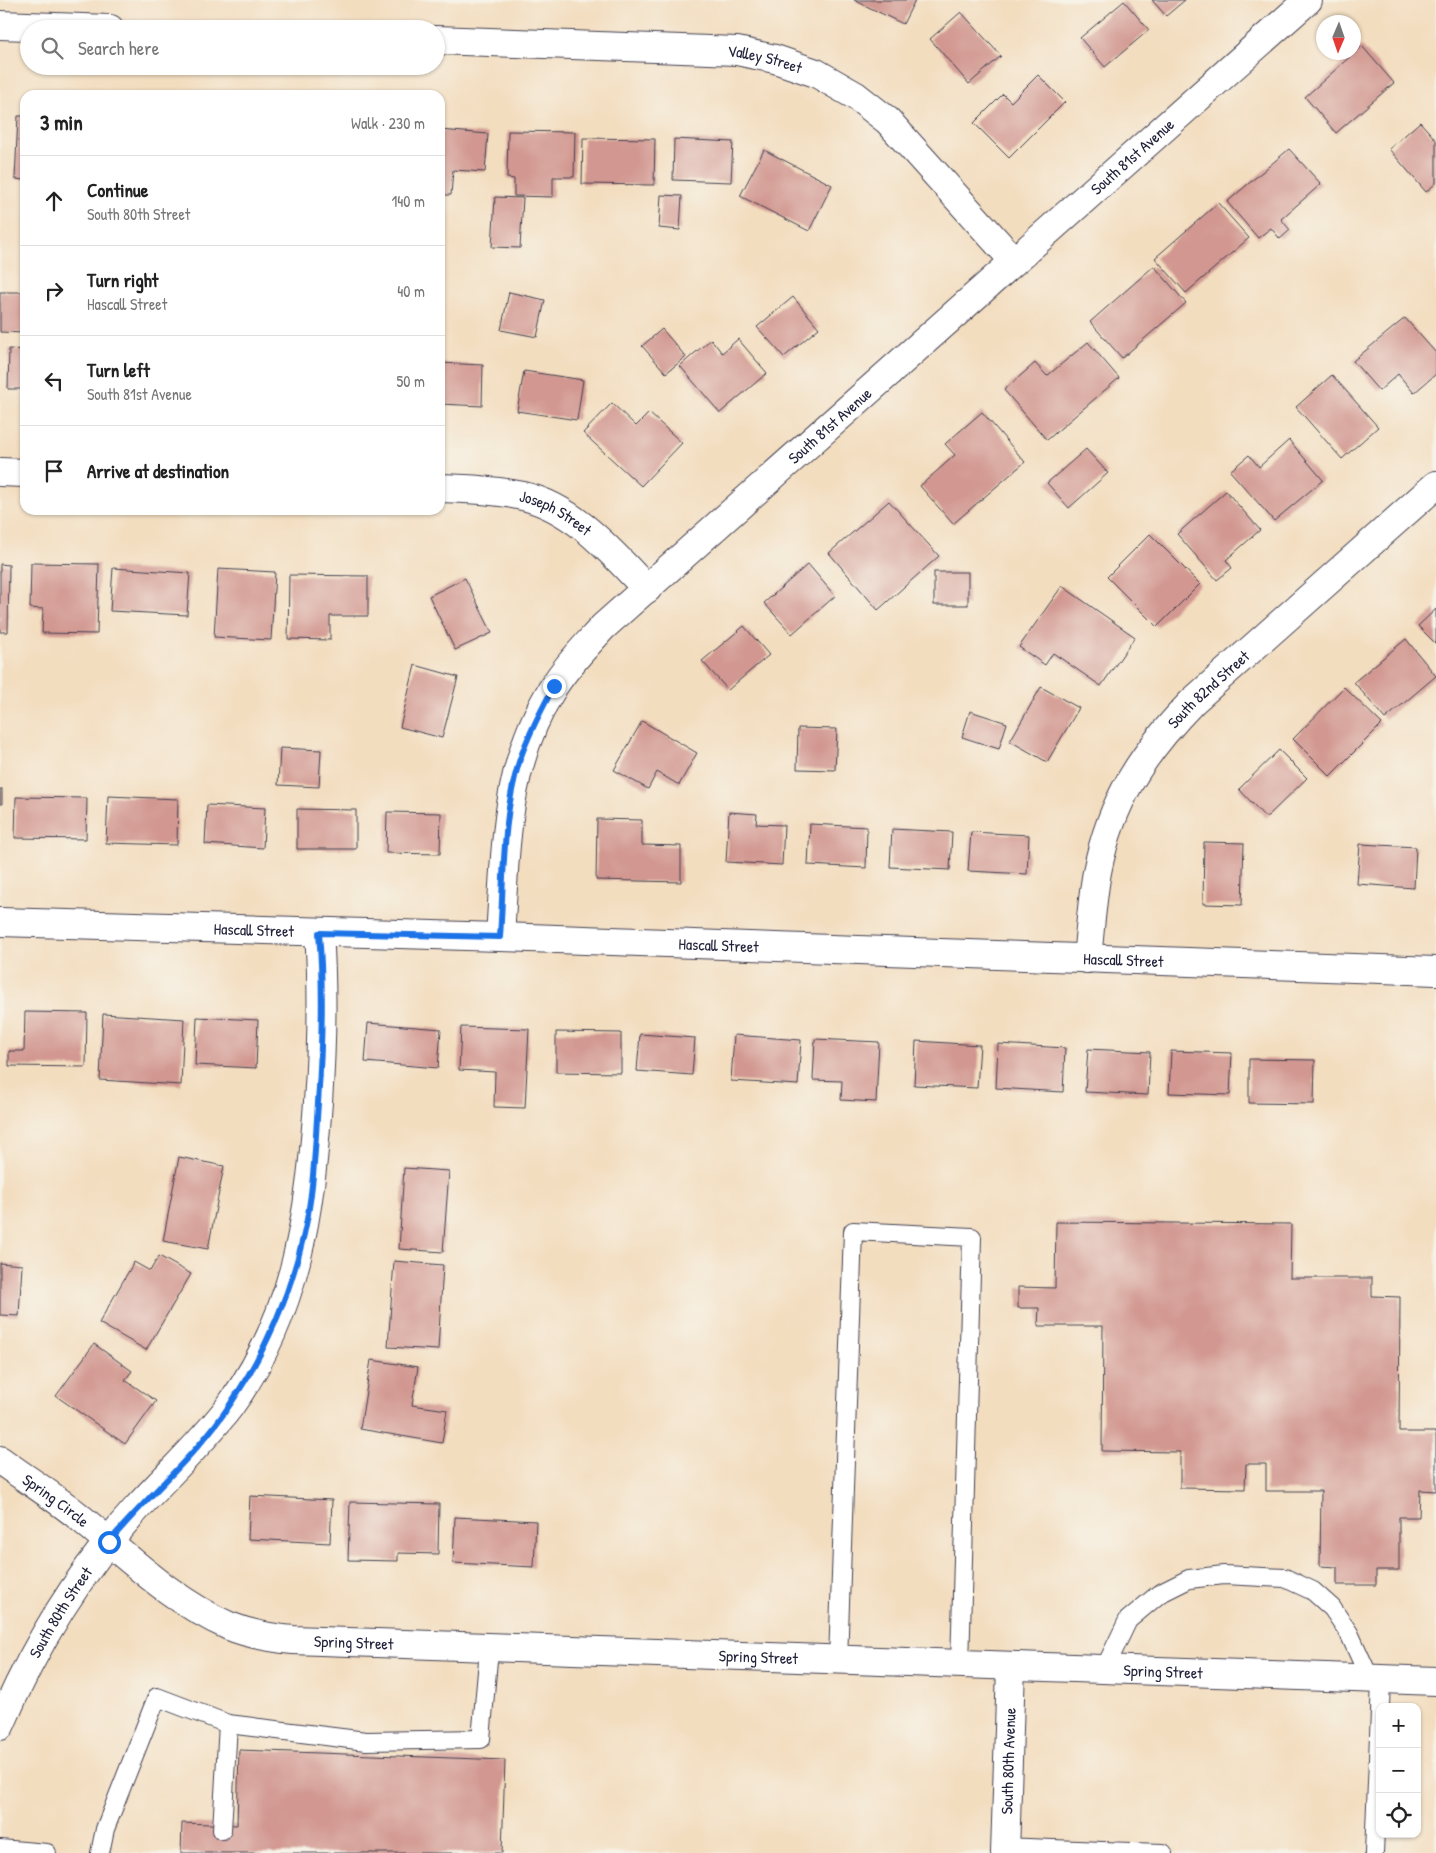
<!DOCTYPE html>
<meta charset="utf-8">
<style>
:root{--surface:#fff;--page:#f6f6f6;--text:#222;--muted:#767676;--line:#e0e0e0}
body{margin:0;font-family:"Patrick Hand",sans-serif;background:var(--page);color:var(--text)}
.controls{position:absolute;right:15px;bottom:15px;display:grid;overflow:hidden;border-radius:10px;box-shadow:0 1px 4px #0004}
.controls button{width:45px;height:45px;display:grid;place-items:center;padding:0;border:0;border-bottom:1px solid var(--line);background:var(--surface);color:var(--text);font:25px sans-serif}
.compass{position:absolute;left:1316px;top:15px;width:45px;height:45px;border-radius:50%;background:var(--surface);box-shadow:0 1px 4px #0004;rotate:182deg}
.stop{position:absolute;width:15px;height:15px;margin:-11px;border:4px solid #1a73e8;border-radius:50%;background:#fff}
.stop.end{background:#1a73e8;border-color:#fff;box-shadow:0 1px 5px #0008}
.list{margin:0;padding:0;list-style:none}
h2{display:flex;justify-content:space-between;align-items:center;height:65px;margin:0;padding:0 20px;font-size:21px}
h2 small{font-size:16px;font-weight:400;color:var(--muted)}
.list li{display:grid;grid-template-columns:32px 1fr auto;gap:15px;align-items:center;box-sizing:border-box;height:90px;padding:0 20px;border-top:1px solid var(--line)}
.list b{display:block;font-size:19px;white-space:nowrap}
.list p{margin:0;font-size:16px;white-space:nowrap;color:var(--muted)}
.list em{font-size:16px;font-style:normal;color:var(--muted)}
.icon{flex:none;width:28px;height:28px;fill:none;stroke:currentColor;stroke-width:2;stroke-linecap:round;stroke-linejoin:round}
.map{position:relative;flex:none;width:1436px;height:1853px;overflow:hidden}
.search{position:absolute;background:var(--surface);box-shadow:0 1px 4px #0004;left:20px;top:20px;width:425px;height:55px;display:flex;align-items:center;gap:12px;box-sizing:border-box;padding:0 18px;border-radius:28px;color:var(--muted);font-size:19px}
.panel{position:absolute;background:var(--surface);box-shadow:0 1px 4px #0004;left:20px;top:90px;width:425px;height:425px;border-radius:15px}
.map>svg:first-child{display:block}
</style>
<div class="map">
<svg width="1436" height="1853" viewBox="0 0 1436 1853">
<rect width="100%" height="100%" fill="#f7f3e8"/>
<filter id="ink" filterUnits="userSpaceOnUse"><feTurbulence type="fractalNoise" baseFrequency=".02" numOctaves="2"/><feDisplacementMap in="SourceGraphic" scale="10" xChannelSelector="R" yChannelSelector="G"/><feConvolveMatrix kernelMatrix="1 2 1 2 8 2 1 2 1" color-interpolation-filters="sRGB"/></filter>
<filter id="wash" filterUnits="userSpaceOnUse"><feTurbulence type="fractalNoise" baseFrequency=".0096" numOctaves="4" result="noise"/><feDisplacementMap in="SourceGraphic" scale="20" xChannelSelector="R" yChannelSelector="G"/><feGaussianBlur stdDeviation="1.12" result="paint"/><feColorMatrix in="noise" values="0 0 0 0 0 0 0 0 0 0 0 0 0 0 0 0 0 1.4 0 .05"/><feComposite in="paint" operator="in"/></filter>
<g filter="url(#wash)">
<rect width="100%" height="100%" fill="#f3ddbf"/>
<g id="blocks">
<g fill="#d19790">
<polygon points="854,0 915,0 903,24"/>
<polygon points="1152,0 1185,0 1166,16"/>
<polygon points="1124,1 1149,30 1105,67 1080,38"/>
<polygon points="961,12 1001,56 969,84 930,39"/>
<polygon points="1362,46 1394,83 1336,133 1305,97"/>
<polygon points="1038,75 1065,102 1009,158 974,123 1003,94 1011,102"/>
<polygon points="18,116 25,116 25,180 15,179"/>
<polygon points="1420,122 1436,140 1436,183 1426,192 1389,149"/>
<polygon points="440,130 488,134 485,172 453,170 451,195 440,195"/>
<polygon points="508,131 575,132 574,177 553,177 553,197 514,196 514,179 507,178"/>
<polygon points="583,138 655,139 654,185 582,184"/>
<polygon points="674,139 733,142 731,182 673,180"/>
<polygon points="1289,149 1321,184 1281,219 1290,230 1280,239 1271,228 1258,238 1227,202"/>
<polygon points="764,150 832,185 809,231 740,196"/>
<polygon points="661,195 682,196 680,230 659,228"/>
<polygon points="495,197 523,198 520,248 492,247"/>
<polygon points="1218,203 1249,238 1186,293 1155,258"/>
<polygon points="1154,266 1186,303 1122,358 1090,322"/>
<polygon points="0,292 25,292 25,333 0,332"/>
<polygon points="509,292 545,300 537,337 501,330"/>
<polygon points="793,297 819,328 784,357 757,327"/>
<polygon points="1405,318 1436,353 1436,374 1414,393 1398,374 1379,391 1353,361"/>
<polygon points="662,329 686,357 666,373 642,346"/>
<polygon points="711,339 722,353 738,339 767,373 720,413 680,366"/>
<polygon points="1088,342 1119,378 1047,440 1004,390 1035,363 1047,376"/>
<polygon points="9,349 25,350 25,389 8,389"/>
<polygon points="440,363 483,365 482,406 440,404"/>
<polygon points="524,371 583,380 577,420 517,411"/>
<polygon points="1332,375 1378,427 1342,459 1296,407"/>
<polygon points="612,403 636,426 649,413 682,443 641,486 583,433"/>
<polygon points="982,412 1025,462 953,524 920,486 955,455 945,444"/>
<polygon points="1289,440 1323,480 1274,521 1230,471 1249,455 1259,467"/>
<polygon points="1086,449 1108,473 1069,508 1047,483"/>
<polygon points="1226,491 1260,530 1226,560 1232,568 1217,580 1177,534"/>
<polygon points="889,501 939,556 878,610 829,553"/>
<polygon points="1150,534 1200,584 1157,627 1107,577"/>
<polygon points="31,563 99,564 97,634 42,633 43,609 30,608"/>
<polygon points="0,564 9,565 8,632 0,632"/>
<polygon points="808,564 835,596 792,634 764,603"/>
<polygon points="113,568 190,573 187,615 110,611"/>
<polygon points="218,569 275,572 271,640 214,637"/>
<rect x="934" y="572" width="34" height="33"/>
<polygon points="289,575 368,576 368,616 330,616 330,640 288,639"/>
<polygon points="465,578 492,633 455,650 429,596"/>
<polygon points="1062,586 1135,637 1101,686 1053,653 1045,665 1019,647"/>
<polygon points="1436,609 1436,644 1418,626"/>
<polygon points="744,626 769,655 728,690 702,661"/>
<polygon points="1406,639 1436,676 1385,719 1354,682"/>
<polygon points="415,665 458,677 442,738 400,727"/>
<polygon points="1041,687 1079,708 1047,762 1010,741"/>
<polygon points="1344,687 1382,724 1330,776 1293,739"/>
<polygon points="970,711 1007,723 999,749 962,737"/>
<polygon points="642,721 697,753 679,785 657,772 648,789 614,770"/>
<polygon points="798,728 837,729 835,770 797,769"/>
<polygon points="280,748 321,750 319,787 278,785"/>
<polygon points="1279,750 1307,778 1266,818 1239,789"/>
<rect x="0" y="789" width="2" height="15"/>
<polygon points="108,796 178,799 177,845 106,843"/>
<polygon points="16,797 87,798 86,839 15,838"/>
<polygon points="207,805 265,808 263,848 205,844"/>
<polygon points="297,809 356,810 356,849 297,849"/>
<polygon points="387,812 441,813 440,854 386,853"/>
<polygon points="729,812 757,814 756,824 784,825 782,865 726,862"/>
<polygon points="597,819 642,820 642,845 681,846 681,882 596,880"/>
<polygon points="810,824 867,827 866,868 808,865"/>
<polygon points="892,829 952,832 950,870 890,867"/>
<polygon points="971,832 1029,835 1027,874 968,871"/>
<polygon points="1204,842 1244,843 1242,905 1203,904"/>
<polygon points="1360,844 1416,847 1414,888 1357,884"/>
<polygon points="25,1012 87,1013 86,1067 9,1066 9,1051 24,1051"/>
<polygon points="103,1014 184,1019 181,1085 100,1080"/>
<polygon points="197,1017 258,1020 256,1068 195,1065"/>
<polygon points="368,1023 441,1029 438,1068 365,1062"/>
<polygon points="461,1027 529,1029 525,1108 494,1107 495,1072 459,1070"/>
<polygon points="556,1032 621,1033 621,1073 556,1072"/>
<polygon points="640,1034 695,1038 692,1075 637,1071"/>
<polygon points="734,1035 801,1040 798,1085 731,1081"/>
<polygon points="815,1039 879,1042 876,1102 841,1100 842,1081 813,1080"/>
<polygon points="916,1041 980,1045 977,1088 914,1085"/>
<polygon points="998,1044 1065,1048 1063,1092 996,1088"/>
<polygon points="1088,1049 1150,1052 1148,1095 1085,1092"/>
<polygon points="1171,1051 1232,1053 1230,1095 1169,1093"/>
<polygon points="1249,1059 1315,1060 1314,1104 1249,1103"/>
<polygon points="179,1157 224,1166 208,1249 163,1241"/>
<polygon points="404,1168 449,1171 443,1252 399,1249"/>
<polygon points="1056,1222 1291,1224 1290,1278 1372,1278 1372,1296 1400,1297 1399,1432 1436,1432 1436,1491 1420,1490 1419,1517 1399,1517 1399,1570 1376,1570 1376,1585 1337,1585 1337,1567 1320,1566 1321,1491 1266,1491 1266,1464 1246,1464 1245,1489 1180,1488 1180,1452 1102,1451 1103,1326 1038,1326 1039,1308 1018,1308 1018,1287 1055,1288"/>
<polygon points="159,1256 191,1274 146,1350 99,1323 134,1262 150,1271"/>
<polygon points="394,1261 443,1265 438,1350 388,1347"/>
<polygon points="0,1263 22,1265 19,1316 0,1315"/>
<polygon points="94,1344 132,1371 125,1380 156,1401 125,1444 56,1396"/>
<polygon points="371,1360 418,1367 412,1405 447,1410 442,1443 360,1429"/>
<polygon points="250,1496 332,1500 330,1543 248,1539"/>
<polygon points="350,1502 439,1504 438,1554 398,1553 398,1561 348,1560"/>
<polygon points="455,1517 536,1521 534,1567 453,1563"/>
<polygon points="239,1750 505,1760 502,1853 181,1853 182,1823 237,1825"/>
</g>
</g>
</g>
<g filter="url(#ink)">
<use href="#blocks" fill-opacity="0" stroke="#413e4f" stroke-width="1"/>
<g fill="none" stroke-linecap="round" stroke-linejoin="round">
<defs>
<g id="lane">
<polyline points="838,1661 853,1231 972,1237 960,1666"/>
<polyline points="1104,1670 1128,1620 1159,1594 1189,1579 1224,1575 1285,1578 1313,1591 1332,1608 1349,1633 1370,1679"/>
<polyline points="1380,1707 1381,1679"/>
<polyline points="222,1830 228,1724 366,1741 481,1739 489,1649"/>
<polyline points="1005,1847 1102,1851 1102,1853"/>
<polyline points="0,1849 47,1853"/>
<polyline points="1102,1851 1163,1853"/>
<polyline points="100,1853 105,1829 157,1697 228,1724"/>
<polyline points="1374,1853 1380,1712"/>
</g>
<g id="street">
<polyline points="0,25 110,29"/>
<path id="s1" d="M 436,40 L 737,51 L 775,59 L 816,73 L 856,96 L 888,121 L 1014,261"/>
<polyline points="0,472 25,473"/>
<path id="s2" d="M 440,488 C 468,489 496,490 523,496 C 575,508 612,553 647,589"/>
<path id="s3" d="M 0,922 L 500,937 L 1436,971"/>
<path id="s4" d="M 500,937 C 506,848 504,764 554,686 C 568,664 586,646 603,627 L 1308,0"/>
<path id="s5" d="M 1087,959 C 1090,930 1092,900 1097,872 C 1111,800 1143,753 1192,702 L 1436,485"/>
<path id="s6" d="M 0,1460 C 26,1479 53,1496 78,1516 C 126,1555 172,1601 229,1626 C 249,1634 271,1638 293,1640 L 1436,1681"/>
<path id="s7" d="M 0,1726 C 34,1646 79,1572 137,1508 C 168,1474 202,1443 230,1406 C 297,1314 310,1212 318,1102 C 322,1045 323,989 319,933"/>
<path id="s8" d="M 1005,1853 L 1011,1667"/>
</g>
</defs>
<use href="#lane" stroke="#413e4f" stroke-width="20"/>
<use href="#street" stroke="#413e4f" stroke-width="30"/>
<use href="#lane" stroke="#fff" stroke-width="18"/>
<use href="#street" stroke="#fff" stroke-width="28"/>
</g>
</g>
<g fill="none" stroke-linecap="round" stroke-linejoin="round" filter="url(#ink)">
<path stroke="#1a73e8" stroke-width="6" d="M 109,1542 C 148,1495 199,1453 231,1403 C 266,1351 290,1295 304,1234 C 314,1191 315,1146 318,1103 C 322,1046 324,990 319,933 L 500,937 C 504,880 502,817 519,762 C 528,735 541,711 554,686"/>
</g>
<g text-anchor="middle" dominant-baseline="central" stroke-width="4" stroke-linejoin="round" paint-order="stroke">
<g font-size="16" fill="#22223b" stroke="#f7f3e8">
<text stroke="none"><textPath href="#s1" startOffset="330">Valley Street</textPath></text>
<text stroke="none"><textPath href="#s4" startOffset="1045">South 81st Avenue</textPath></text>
<text stroke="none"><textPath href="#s4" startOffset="640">South 81st Avenue</textPath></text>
<text stroke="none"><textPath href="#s2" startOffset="120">Joseph Street</textPath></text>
<text stroke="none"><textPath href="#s5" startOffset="306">South 82nd Street</textPath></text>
<text stroke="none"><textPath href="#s3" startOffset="254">Hascall Street</textPath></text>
<text stroke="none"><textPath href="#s3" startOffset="719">Hascall Street</textPath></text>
<text stroke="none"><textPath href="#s3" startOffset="1124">Hascall Street</textPath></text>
<text stroke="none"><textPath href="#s6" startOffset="69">Spring Circle</textPath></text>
<text stroke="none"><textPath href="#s7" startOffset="129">South 80th Street</textPath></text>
<text stroke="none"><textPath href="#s6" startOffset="410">Spring Street</textPath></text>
<text stroke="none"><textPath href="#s6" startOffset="815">Spring Street</textPath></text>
<text stroke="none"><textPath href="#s6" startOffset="1220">Spring Street</textPath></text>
<text stroke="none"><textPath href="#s8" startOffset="92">South 80th Avenue</textPath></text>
</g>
</g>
</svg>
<div class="controls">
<button>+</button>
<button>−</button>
<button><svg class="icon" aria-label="locate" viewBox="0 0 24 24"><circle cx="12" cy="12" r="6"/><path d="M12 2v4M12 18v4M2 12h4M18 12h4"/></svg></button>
</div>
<svg class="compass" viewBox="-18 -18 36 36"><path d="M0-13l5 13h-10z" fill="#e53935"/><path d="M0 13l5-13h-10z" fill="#767676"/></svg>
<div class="stop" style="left:109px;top:1542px"></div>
<div class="stop end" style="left:554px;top:686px"></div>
<div class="search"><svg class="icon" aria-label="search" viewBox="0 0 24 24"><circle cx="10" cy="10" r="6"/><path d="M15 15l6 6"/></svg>Search here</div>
<section class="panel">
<h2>3 min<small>Walk · 230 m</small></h2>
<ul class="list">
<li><svg class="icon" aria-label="ahead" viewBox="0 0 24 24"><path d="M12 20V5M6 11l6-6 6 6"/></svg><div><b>Continue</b><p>South 80th Street</p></div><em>140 m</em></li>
<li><svg class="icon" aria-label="right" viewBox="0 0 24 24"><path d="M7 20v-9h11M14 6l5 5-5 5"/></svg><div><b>Turn right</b><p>Hascall Street</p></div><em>40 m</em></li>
<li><svg class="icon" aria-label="left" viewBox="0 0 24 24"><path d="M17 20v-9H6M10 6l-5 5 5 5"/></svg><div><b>Turn left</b><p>South 81st Avenue</p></div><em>50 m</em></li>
<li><svg class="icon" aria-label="arrive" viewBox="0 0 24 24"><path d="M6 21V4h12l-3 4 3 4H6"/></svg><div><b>Arrive at destination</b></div></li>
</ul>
</section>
</div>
